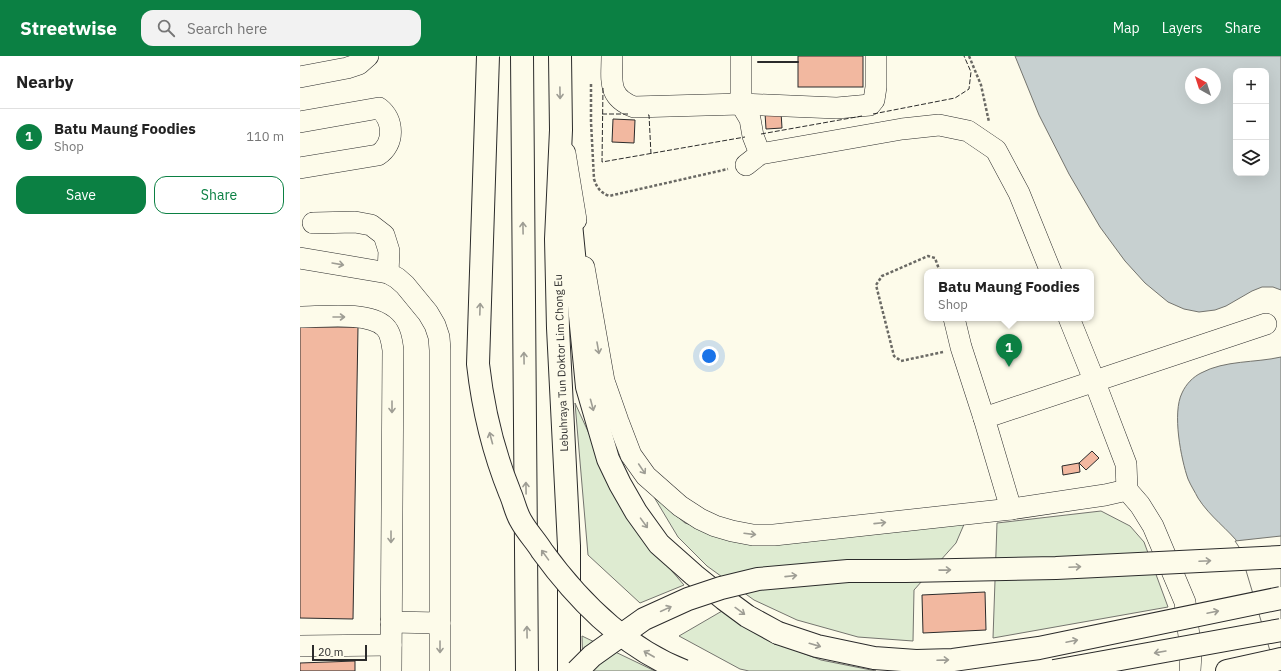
<!DOCTYPE html>
<meta charset="utf-8">
<style>
:root{--surface:#fff;--page:#f2f2f2;--text:#222;--muted:#767676;--line:#e0e0e0;--accent:#0b8043}
body{margin:0;font-family:"IBM Plex Sans",sans-serif;background:var(--page);color:var(--text)}
.controls{position:absolute;right:12px;top:12px;display:grid;overflow:hidden;border-radius:8px;box-shadow:0 4px 16px #0002}
.controls button{width:36px;height:36px;display:grid;place-items:center;padding:0;border:0;border-bottom:1px solid var(--line);background:var(--surface);color:var(--text);font:20px sans-serif}
.compass{position:absolute;left:885px;top:12px;width:36px;height:36px;border-radius:50%;background:var(--surface);box-shadow:0 4px 16px #0002;rotate:321deg}
.scale{position:absolute;left:12px;bottom:10px;width:55px;box-sizing:border-box;padding-left:4px;border:2px solid #2b2b2b;border-top:0;font-size:11px;line-height:14px;white-space:nowrap;color:#2b2b2b;-webkit-text-stroke:3px #fdfbea;paint-order:stroke}
.you{position:absolute;left:409px;top:300px;width:14px;height:14px;margin:-10px;border:3px solid #fff;border-radius:50%;background:#1a73e8;box-shadow:0 0 0 6px #1a73e833}
.badge{display:grid;place-items:center;width:26px;height:26px;border-radius:50%;background:var(--accent);color:#fff;font-size:13px;font-weight:700}
.pin{position:absolute;translate:-50% -33px;filter:drop-shadow(0 1px 2px #0008)}
.pin::after{content:'';position:absolute;top:21px;width:14px;height:12px;background:inherit;clip-path:polygon(0 0,100% 0,50% 100%)}
.popup{position:absolute;left:624px;top:213px;width:170px;height:52px;box-sizing:border-box;display:grid;place-content:center;border-radius:8px;background:var(--surface);filter:drop-shadow(0 1px 3px #0005);font-size:13px;white-space:nowrap;color:var(--muted)}
.popup b{font-size:15px;color:var(--text)}
.popup::after{content:'';position:absolute;left:50%;top:100%;margin-left:-8px;border:8px solid transparent;border-top-color:var(--surface)}
.list{margin:0;padding:0;list-style:none}
h2{display:flex;justify-content:space-between;align-items:center;height:52px;margin:0;padding:0 16px;font-size:17px}
h2 small{font-size:13px;font-weight:400;color:var(--muted)}
.list li{display:grid;grid-template-columns:26px 1fr auto;gap:12px;align-items:center;box-sizing:border-box;height:56px;padding:0 16px;border-top:1px solid var(--line)}
.list b{display:block;font-size:15px;white-space:nowrap}
.list p{margin:0;font-size:13px;white-space:nowrap;color:var(--muted)}
.list em{font-size:13px;font-style:normal;color:var(--muted)}
.actions{display:flex;gap:8px;padding:12px 16px}
.actions a{flex:1;padding:9px 0;border:1px solid var(--accent);border-radius:12px;text-align:center;font-size:14px;color:var(--accent)}
.actions .main{background:var(--accent);color:#fff}
.icon{flex:none;width:22px;height:22px;fill:none;stroke:currentColor;stroke-width:2;stroke-linecap:round;stroke-linejoin:round}
.map{position:relative;flex:none;width:981px;height:615px;overflow:hidden}
header{display:flex;align-items:center;gap:24px;box-sizing:border-box;height:56px;padding:0 20px;background:var(--accent);color:#fff}
header strong{font-size:19px}
nav{display:flex;gap:22px;margin-inline-start:auto;font-size:14px}
.search{width:280px;height:36px;background:var(--page);display:flex;align-items:center;gap:10px;box-sizing:border-box;padding:0 14px;border-radius:12px;color:var(--muted);font-size:15px}
main{display:flex}
aside{flex:1;background:var(--surface)}
.map>svg:first-child{display:block}
</style>
<header>
<strong>Streetwise</strong>
<div class="search"><svg class="icon" aria-label="search" viewBox="0 0 24 24"><circle cx="10" cy="10" r="6"/><path d="M15 15l6 6"/></svg>Search here</div>
<nav><a>Map</a><a>Layers</a><a>Share</a></nav>
</header>
<main>
<aside>
<h2>Nearby<small></small></h2>
<ul class="list">
<li><span class="badge">1</span><div><b>Batu Maung Foodies</b><p>Shop</p></div><em>110 m</em></li>
</ul>
<div class="actions"><a class="main">Save</a><a>Share</a></div>
</aside>
<div class="map">
<svg width="981" height="615" viewBox="0 0 981 615">
<rect width="100%" height="100%" fill="#fdfbea"/>
<g fill="#deebd1" stroke="#74746e">
<polygon points="275,347 319,443 365,507 384,529 340,547 288,499"/>
<polygon points="354,441 385,467 425,480 665,466 656,487 614,534 613,585 558,581 497,564 454,544 407,510 378,481"/>
<polygon points="801,455 830,470 844,486 868,551 693,582 697,467"/>
<polygon points="422,555 476,587 521,604 576,615 449,615 440,613 379,580"/>
<polygon points="282,580 355,615 283,615"/>
</g>
<g fill="#c7d0d0" stroke="#74746e" fill-rule="evenodd">
<path d="M 715,0 L 981,0 L 981,234 L 973,231 L 962,231 L 952,235 L 926,250 L 915,254 L 899,256 L 884,253 L 868,246 L 845,227 L 825,205 L 800,171 L 769,118 L 739,59 ZM 936,15 L 966,15 L 966,117 L 936,117 ZM 891,18 L 915,18 L 915,42 L 891,42 Z"/>
<path d="M 981,301 L 981,615 L 941,490 C 928,473 910,461 898,442 C 895,436 891,430 888,423 C 881,403 872,357 882,337 C 886,328 893,321 901,317 C 925,304 955,307 981,301 Z"/>
</g>
<polygon fill="#fdfbea" stroke="#74746e" points="981,480 981,615 976,615 939,491 935,485"/>
<g fill="#f2b8a0" stroke="#2b2b2b">
<rect x="498" y="0" width="65" height="31"/>
<polygon points="481,56 482,72 466,73 465,57"/>
<polygon points="313,63 335,64 334,87 312,86"/>
<polygon points="0,271 58,271 53,563 0,562"/>
<polygon points="792,395 799,402 786,414 779,407"/>
<polygon points="779,407 780,416 763,419 762,410"/>
<polygon points="685,536 686,574 623,577 622,539"/>
<polygon points="55,605 55,615 0,615 0,607"/>
</g>
<g fill="none" stroke-linecap="round" stroke-linejoin="round">
<defs>
<g id="minor">
<path d="M 312,0 C 312,24 307,41 334,51 L 441,48 L 537,52 L 570,49 L 574,44 L 576,31 L 576,0"/>
<polyline points="441,0 441,48 450,63 453,80 460,98"/>
<polyline points="0,21 47,12 59,8 68,0"/>
<path d="M 0,66 L 79,52 C 94,64 95,88 78,99 L 0,112"/>
<polyline points="265,97 276,164"/>
<polyline points="446,109 460,98 602,73 639,69 668,75 696,94 719,137 751,216"/>
<polyline points="13,167 55,166 71,169 84,179 89,195 88,217"/>
<polyline points="0,202 88,217 97,222 105,229 128,257 135,269 139,281 140,294 140,615"/>
<polyline points="284,211 304,325 318,365 331,399 346,420 380,450 400,463 415,470 432,475 453,479 474,479 711,453 805,439 827,434 840,449 853,470 885,546 891,597 890,615"/>
<path d="M 0,261 C 22,261 69,255 85,271 C 91,277 92,287 93,294 L 91,615"/>
<polyline points="654,262 661,291 684,362"/>
<polyline points="769,262 794,324 826,408 827,434"/>
<polyline points="711,453 684,362 966,268"/>
<polyline points="91,566 140,567"/>
<polyline points="0,590 91,589"/>
</g>
<g id="highway">
<polyline points="222,0 227,615"/>
<polyline points="260,0 261,74 256,183 258,272 269,490 269,615"/>
<polyline points="269,147 287,331 308,403 320,428 336,456 359,488 394,519 424,543 447,560 478,577"/>
<polyline points="927,615 981,603"/>
</g>
</defs>
<use href="#minor" stroke="#2b2b2b" stroke-width="22"/>
<use href="#highway" stroke="#2b2b2b" stroke-width="24"/>
<g stroke="#6a6964" stroke-width="2.5" stroke-dasharray="3 2" stroke-linecap="butt">
<polyline points="669,0 681,29 689,66"/>
<path d="M 291,28 L 291,66 L 294,123 C 297,132 300,136 309,140 L 428,113"/>
<polyline points="640,216 635,202 628,200 582,220 576,229 594,300 601,305 643,296"/>
</g>
<use href="#minor" stroke="#fdfbea" stroke-width="21"/>
<use href="#highway" stroke="#fdfbea" stroke-width="22"/>
<defs>
<g id="highway-bridge">
<path d="M 188,0 L 178,308 C 183,353 193,395 210,437 C 214,446 216,457 221,465 C 227,476 236,485 242,495 C 279,546 325,592 384,615"/>
<polyline points="478,577 517,590 574,602 616,605 653,604 739,592 981,542"/>
<polyline points="277,615 292,600 344,563 388,543 421,532 458,523 548,515 606,515 756,512 981,501"/>
<polyline points="754,615 981,574"/>
</g>
</defs>
<use href="#highway-bridge" stroke="#2b2b2b" stroke-width="24" stroke-linecap="butt"/>
<use href="#highway-bridge" stroke="#fdfbea" stroke-width="22"/>
<g stroke="#2b2b2b" stroke-width="1" stroke-dasharray="5 2" stroke-linecap="butt">
<polyline points="303,32 302,106 445,81"/>
<polyline points="302,58 328,58"/>
<polyline points="573,58 655,42 669,33 671,16 664,0"/>
<polyline points="348,59 349,59 351,98"/>
<polyline points="461,78 562,60"/>
</g>
<polyline stroke="#2b2b2b" stroke-width="2" points="458,6 498,6"/>
</g>
<defs><path id="oneway-shaft" d="M-6 0H5M1.5-3L5.5 0L1.5 3" fill="none" stroke-width="1.6" stroke-linecap="round" stroke-linejoin="round"/></defs>
<g stroke="#9e9d94">
<use href="#oneway-shaft" transform="translate(260 37) rotate(89)"/>
<use href="#oneway-shaft" transform="translate(223 172) rotate(-91)"/>
<use href="#oneway-shaft" transform="translate(38 208) rotate(10)"/>
<use href="#oneway-shaft" transform="translate(180 253) rotate(-88)"/>
<use href="#oneway-shaft" transform="translate(39 261)"/>
<use href="#oneway-shaft" transform="translate(298 292) rotate(80)"/>
<use href="#oneway-shaft" transform="translate(224 302) rotate(-91)"/>
<use href="#oneway-shaft" transform="translate(292 349) rotate(75)"/>
<use href="#oneway-shaft" transform="translate(92 351) rotate(90)"/>
<use href="#oneway-shaft" transform="translate(191 382) rotate(-105)"/>
<use href="#oneway-shaft" transform="translate(342 413) rotate(56)"/>
<use href="#oneway-shaft" transform="translate(226 432) rotate(-91)"/>
<use href="#oneway-shaft" transform="translate(344 467) rotate(54)"/>
<use href="#oneway-shaft" transform="translate(580 467) rotate(-6)"/>
<use href="#oneway-shaft" transform="translate(450 478) rotate(7)"/>
<use href="#oneway-shaft" transform="translate(91 481) rotate(90)"/>
<use href="#oneway-shaft" transform="translate(245 499) rotate(-126)"/>
<use href="#oneway-shaft" transform="translate(905 505) rotate(-3)"/>
<use href="#oneway-shaft" transform="translate(775 511) rotate(-3)"/>
<use href="#oneway-shaft" transform="translate(645 514) rotate(-1)"/>
<use href="#oneway-shaft" transform="translate(491 520) rotate(-6)"/>
<use href="#oneway-shaft" transform="translate(366 553) rotate(-25)"/>
<use href="#oneway-shaft" transform="translate(440 555) rotate(36)"/>
<use href="#oneway-shaft" transform="translate(913 556) rotate(-12)"/>
<use href="#oneway-shaft" transform="translate(227 576) rotate(-91)"/>
<use href="#oneway-shaft" transform="translate(772 585) rotate(-12)"/>
<use href="#oneway-shaft" transform="translate(515 589) rotate(16)"/>
<use href="#oneway-shaft" transform="translate(140 591) rotate(90)"/>
<use href="#oneway-shaft" transform="translate(860 596) rotate(170)"/>
<use href="#oneway-shaft" transform="translate(349 598) rotate(-150)"/>
<use href="#oneway-shaft" transform="translate(643 604) rotate(-2)"/>
</g>
<g text-anchor="middle" dominant-baseline="central" stroke-width="3" stroke-linejoin="round" paint-order="stroke">
<g font-size="11" fill="#2b2b2b" stroke="#fdfbea">
<text transform="translate(261 307) rotate(-92)">Lebuhraya Tun Doktor Lim Chong Eu</text>
</g>
</g>
</svg>
<div class="controls">
<button>+</button>
<button>−</button>
<button><svg class="icon" aria-label="layers" viewBox="0 0 24 24"><path d="M12 4l9 5-9 5-9-5zM3 14l9 5 9-5"/></svg></button>
</div>
<svg class="compass" viewBox="-18 -18 36 36"><path d="M0-13l5 13h-10z" fill="#e53935"/><path d="M0 13l5-13h-10z" fill="#767676"/></svg>
<div class="scale">20 m</div>
<div class="you"></div>
<div class="pin badge" style="left:709px;top:311px">1</div>
<div class="popup"><b>Batu Maung Foodies</b>Shop</div>
</div>
</main>
